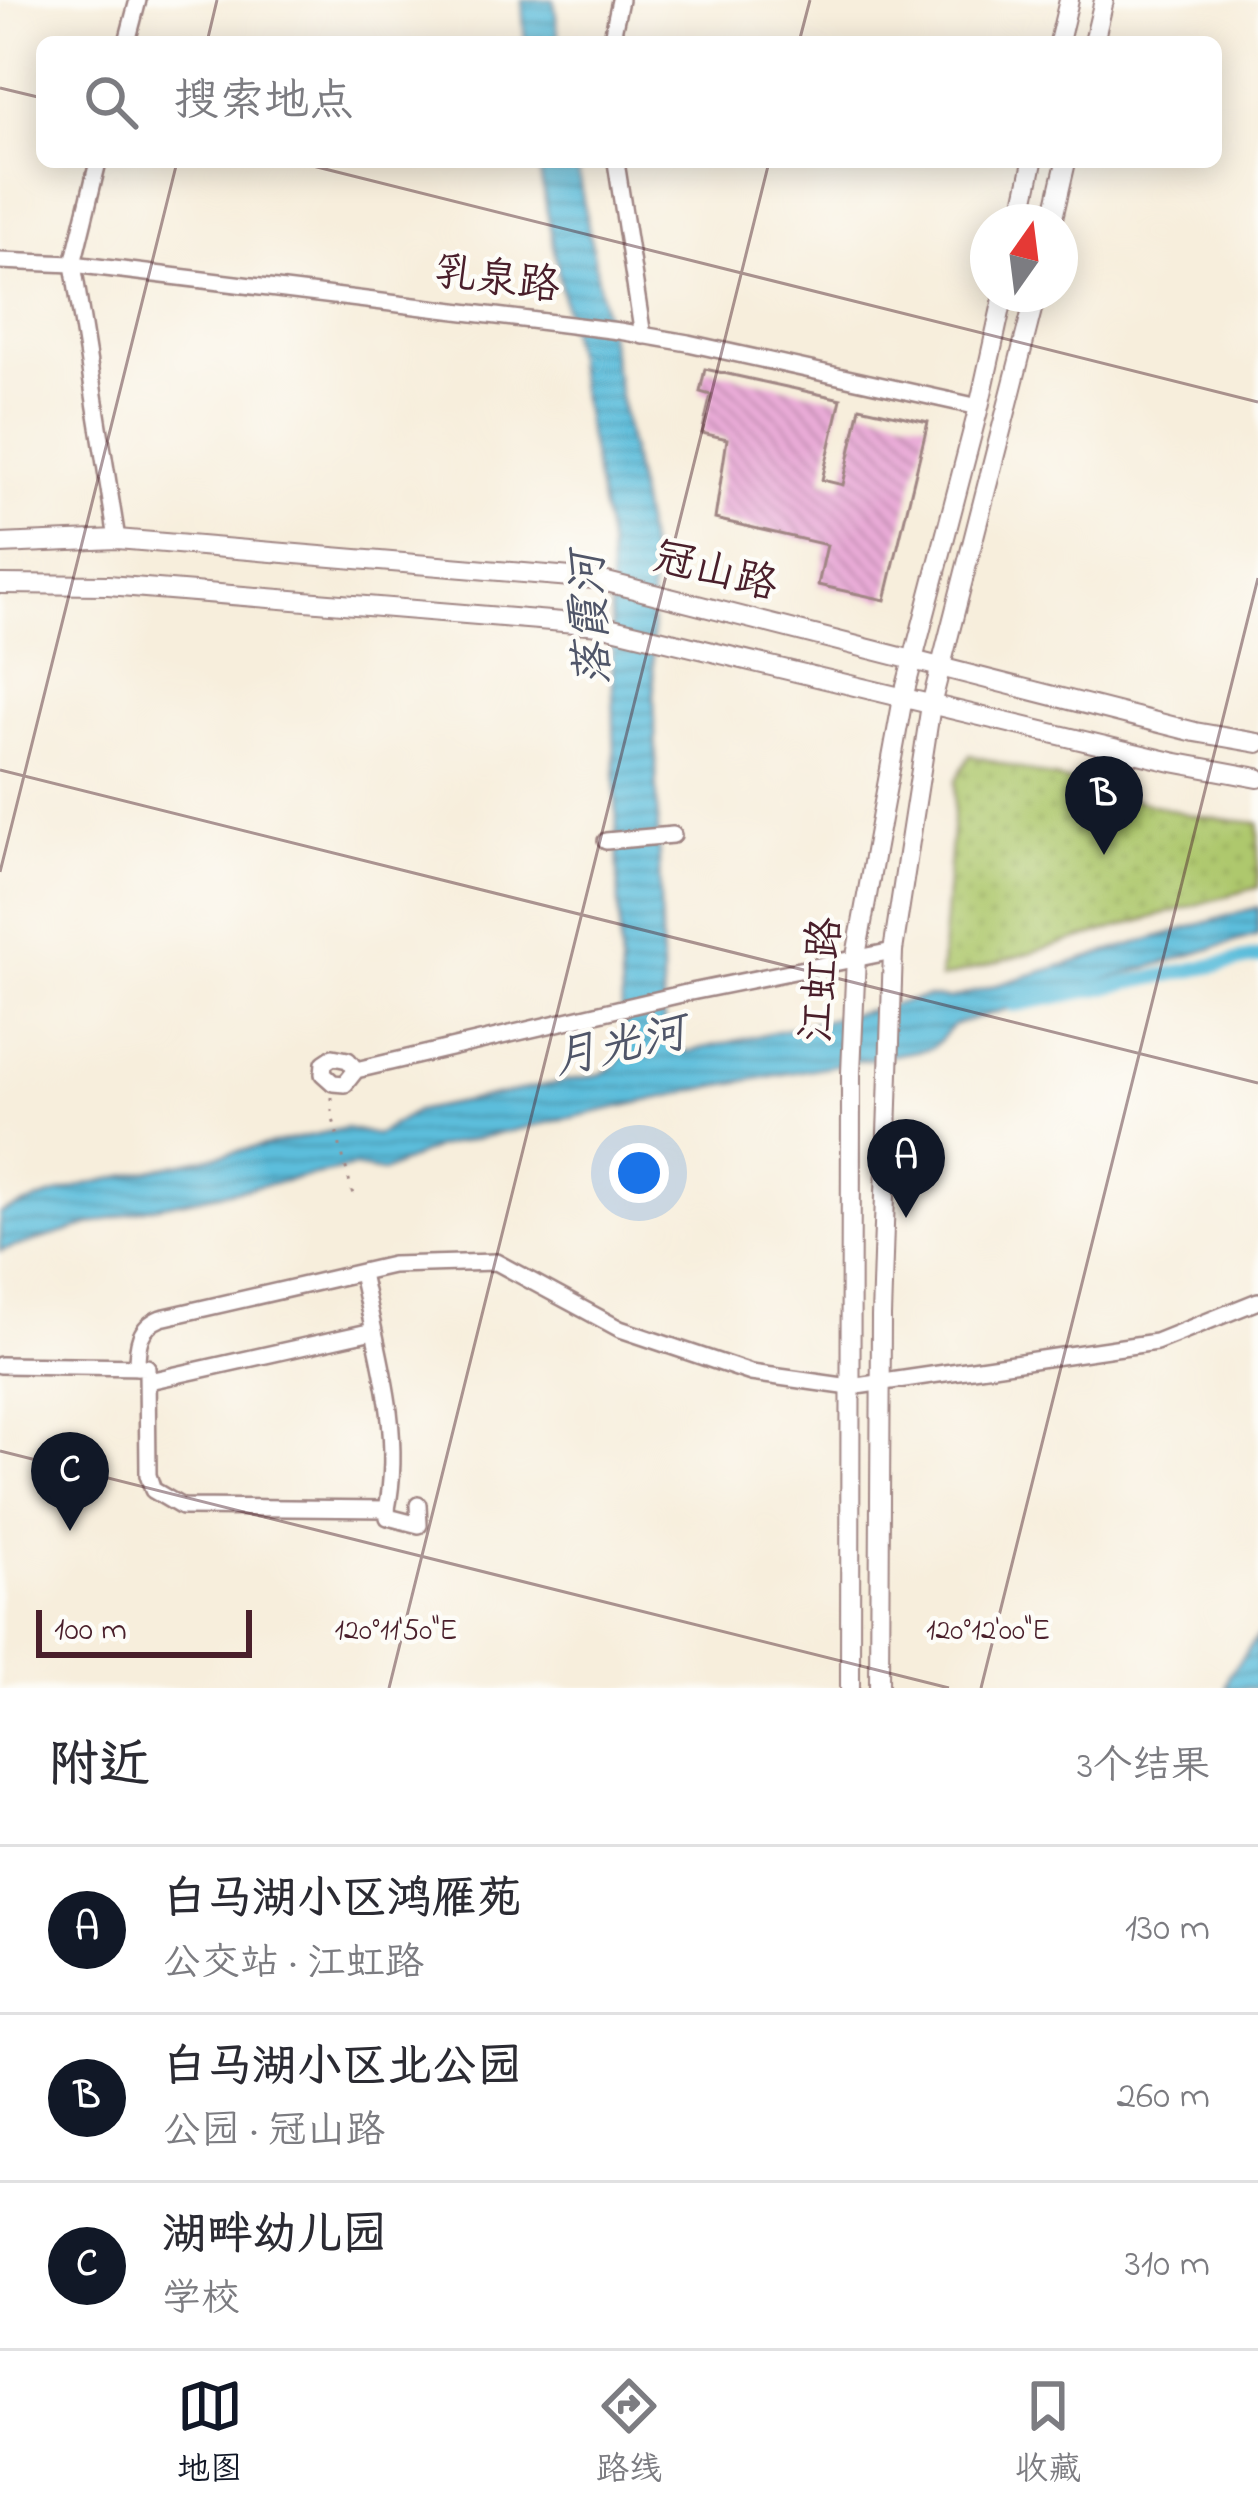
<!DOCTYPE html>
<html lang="zh">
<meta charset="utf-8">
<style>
:root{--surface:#fff;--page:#f7f7f7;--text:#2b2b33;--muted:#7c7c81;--line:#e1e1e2;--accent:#111827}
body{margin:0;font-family:"Indie Flower","LXGW WenKai TC",sans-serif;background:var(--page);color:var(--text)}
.compass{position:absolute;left:970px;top:204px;width:108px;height:108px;border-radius:50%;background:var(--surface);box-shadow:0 6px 30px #0003;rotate:14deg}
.scale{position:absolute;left:36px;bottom:30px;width:216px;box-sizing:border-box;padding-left:12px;border:6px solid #4a1f2b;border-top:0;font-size:33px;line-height:42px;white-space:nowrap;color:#4a1f2b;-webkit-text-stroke:9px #fdfcf7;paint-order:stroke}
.you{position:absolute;left:639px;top:1173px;width:42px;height:42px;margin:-30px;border:9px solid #fff;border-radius:50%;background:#1a73e8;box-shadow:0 0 0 18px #1a73e833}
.badge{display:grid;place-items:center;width:78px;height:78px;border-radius:50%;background:var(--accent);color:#fff;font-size:39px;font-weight:700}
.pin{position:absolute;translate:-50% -99px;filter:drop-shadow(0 3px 6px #0008)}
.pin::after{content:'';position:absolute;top:63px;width:42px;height:36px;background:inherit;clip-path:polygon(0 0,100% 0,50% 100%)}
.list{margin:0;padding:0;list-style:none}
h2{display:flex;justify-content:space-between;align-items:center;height:156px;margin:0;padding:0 48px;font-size:51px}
h2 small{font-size:39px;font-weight:400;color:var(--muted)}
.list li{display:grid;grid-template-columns:78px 1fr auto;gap:36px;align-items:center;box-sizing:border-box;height:168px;padding:0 48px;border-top:3px solid var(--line)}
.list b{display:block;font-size:45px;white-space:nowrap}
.list p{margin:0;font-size:39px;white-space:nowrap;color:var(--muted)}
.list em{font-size:39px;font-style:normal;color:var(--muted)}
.icon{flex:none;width:66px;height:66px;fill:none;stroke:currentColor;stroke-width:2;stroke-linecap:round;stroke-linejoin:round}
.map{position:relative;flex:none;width:1258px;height:1688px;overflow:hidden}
.search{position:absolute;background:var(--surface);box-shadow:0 6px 30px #0003;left:36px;right:36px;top:36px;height:132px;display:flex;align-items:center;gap:30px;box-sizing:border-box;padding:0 42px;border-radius:18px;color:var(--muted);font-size:45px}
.sheet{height:660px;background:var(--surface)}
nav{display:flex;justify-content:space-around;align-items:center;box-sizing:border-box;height:168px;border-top:3px solid var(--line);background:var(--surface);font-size:33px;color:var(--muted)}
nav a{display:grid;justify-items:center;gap:6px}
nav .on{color:var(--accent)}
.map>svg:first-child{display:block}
</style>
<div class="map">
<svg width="1258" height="1688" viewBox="0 0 1258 1688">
<defs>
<pattern id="park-dots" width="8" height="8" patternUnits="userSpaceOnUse" patternTransform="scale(3)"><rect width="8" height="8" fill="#aec86d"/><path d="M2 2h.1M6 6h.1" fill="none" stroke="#97ab5f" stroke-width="1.8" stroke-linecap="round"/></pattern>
<pattern id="water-rules" width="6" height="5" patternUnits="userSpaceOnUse" patternTransform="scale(3)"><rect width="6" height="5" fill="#5cbddb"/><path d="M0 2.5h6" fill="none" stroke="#4e99b2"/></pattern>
<pattern id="building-back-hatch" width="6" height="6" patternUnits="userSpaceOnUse" patternTransform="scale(3)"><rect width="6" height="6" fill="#e9abd7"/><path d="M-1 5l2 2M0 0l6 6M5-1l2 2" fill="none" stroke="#bf8baf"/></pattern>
</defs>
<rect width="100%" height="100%" fill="#fdfcf7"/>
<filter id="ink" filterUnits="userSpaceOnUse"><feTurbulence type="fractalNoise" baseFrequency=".00833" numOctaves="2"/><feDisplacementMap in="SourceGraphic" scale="24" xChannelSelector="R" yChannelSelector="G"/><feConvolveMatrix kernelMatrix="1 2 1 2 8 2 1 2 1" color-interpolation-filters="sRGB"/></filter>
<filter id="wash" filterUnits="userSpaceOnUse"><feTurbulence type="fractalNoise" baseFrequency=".004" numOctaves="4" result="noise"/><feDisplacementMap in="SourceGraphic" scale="48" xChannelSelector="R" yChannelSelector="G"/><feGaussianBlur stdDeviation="2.7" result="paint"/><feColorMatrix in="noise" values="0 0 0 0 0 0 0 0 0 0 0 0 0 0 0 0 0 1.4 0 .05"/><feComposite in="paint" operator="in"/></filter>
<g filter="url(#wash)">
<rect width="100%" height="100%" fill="#f7eedc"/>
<polygon fill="url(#park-dots)" stroke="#7c744c" stroke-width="3" points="970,755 1194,816 1258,823 1258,887 940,979 956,780"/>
<g fill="url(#water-rules)" stroke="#536e83" stroke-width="3">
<polygon points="522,0 554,0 559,42 525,42"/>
<polygon points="538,162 576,162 650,556 664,1034 672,1046 687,1052 927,997 950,999 1258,907 1258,935 953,1025 932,1048 715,1086 437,1147 383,1172 354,1167 144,1209 0,1251 0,1213 83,1185 346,1128 376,1135 416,1111 601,1074 617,1064 623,1050 609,547"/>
<polygon points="1258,1636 1258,1688 1226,1688 1229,1675"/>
</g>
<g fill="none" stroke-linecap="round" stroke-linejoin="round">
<polyline stroke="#5cbddb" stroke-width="15" points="1014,1005 1258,957"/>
</g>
<g id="blocks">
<polygon fill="url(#building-back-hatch)" points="705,369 841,399 822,480 843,485 860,407 928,422 885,600 818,585 827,545 715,519 727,439 702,433 711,395 700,392"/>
</g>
</g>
<g filter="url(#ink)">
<use href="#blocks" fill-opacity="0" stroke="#a08684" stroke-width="3"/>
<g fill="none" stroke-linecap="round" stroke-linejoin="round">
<defs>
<g id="minor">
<polyline points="127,42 138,0"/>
<polyline points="611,42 620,0"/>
<polyline points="98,162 73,264 117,539"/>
<polyline points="616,162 643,336"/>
<polyline points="0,261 73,264 619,331 688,343 979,407"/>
<polyline points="606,841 673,835"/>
<polyline points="356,1070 345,1084 333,1083 323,1074 324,1063 333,1057 348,1060 356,1070 686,993 893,951"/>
<path d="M 361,1273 C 377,1350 403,1430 387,1509"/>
<polyline points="0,1365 147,1367 148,1475 153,1490 182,1507 387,1509 388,1517 419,1525 418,1505"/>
<path d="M 137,1367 C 137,1344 139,1327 161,1318 L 392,1265 L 496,1262 L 620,1329 L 751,1373 L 850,1387 L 1156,1342 L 1258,1301"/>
<polyline points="149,1381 373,1331"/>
</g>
<g id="major">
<polyline points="1059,42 1069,0"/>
<polyline points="1094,42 1104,0"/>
<polyline points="1020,222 1033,162"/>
<polyline points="1052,222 1066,162"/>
<polyline points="0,544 117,539 595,579 1195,732 1258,743"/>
<polyline points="0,584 108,585 600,625 1172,762 1258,778"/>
<polyline points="850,1688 851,1073 856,956 903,698 979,407 1004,294"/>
<polyline points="879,1688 881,1317 893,951 931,705 1036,294"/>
</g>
</defs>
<use href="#minor" stroke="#a08684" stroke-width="20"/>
<use href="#major" stroke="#a08684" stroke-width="22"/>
<polyline stroke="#a08684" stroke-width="3" stroke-dasharray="3 9" stroke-linecap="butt" points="332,1097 332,1115 353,1195"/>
<use href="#minor" stroke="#fff" stroke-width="15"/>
<use href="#major" stroke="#fff" stroke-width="18"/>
</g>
</g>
<path fill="none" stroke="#4a1f2b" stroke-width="3" stroke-opacity="0.45" d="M 207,42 L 217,0M 799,42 L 810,0M 0,88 L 42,98M 297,162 L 1258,402M 0,770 L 1258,1083M 0,872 L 177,162M 0,1451 L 949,1688M 389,1688 L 769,162M 981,1688 L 1258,578"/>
<g text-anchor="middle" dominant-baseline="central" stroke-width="9" stroke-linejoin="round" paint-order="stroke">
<g font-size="42" fill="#4a1f2b" stroke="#fdfcf7">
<text transform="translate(497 281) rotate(7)">乳泉路</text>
<text transform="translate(715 573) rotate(14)">冠山路</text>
<text transform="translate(823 980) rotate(-85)">江虹路</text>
</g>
<g font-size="45" font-style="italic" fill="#505669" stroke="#fdfcf7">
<text transform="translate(593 619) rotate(-93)">落霞河</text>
<text transform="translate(620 1048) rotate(-12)">月光河</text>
</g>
</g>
<g font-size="30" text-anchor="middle" fill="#4a1f2b" stroke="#fdfcf7" stroke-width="9" stroke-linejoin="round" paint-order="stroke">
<text x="396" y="1639">120°11'50"E</text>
<text x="988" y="1639">120°12'00"E</text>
</g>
</svg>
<svg class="compass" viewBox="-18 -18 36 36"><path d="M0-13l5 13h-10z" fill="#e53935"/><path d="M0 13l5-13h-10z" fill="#7c7c81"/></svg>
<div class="scale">100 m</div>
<div class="you"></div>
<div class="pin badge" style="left:906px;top:1218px">A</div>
<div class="pin badge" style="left:1104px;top:855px">B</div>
<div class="pin badge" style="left:70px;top:1531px">C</div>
<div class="search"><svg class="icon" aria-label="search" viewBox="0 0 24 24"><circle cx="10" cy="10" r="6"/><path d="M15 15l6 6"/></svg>搜索地点</div>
</div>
<section class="sheet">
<h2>附近<small>3个结果</small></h2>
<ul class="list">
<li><span class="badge">A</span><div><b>白马湖小区鸿雁苑</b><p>公交站 · 江虹路</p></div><em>130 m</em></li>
<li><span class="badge">B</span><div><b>白马湖小区北公园</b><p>公园 · 冠山路</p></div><em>260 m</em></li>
<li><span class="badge">C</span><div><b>湖畔幼儿园</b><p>学校</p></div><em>310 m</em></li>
</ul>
</section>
<nav>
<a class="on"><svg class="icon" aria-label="map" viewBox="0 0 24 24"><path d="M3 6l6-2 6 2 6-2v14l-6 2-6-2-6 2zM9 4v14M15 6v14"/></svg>地图</a>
<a><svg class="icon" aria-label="directions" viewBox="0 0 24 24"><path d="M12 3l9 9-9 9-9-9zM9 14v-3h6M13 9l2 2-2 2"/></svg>路线</a>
<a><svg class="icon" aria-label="saved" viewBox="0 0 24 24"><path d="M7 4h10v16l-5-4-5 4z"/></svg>收藏</a>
</nav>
